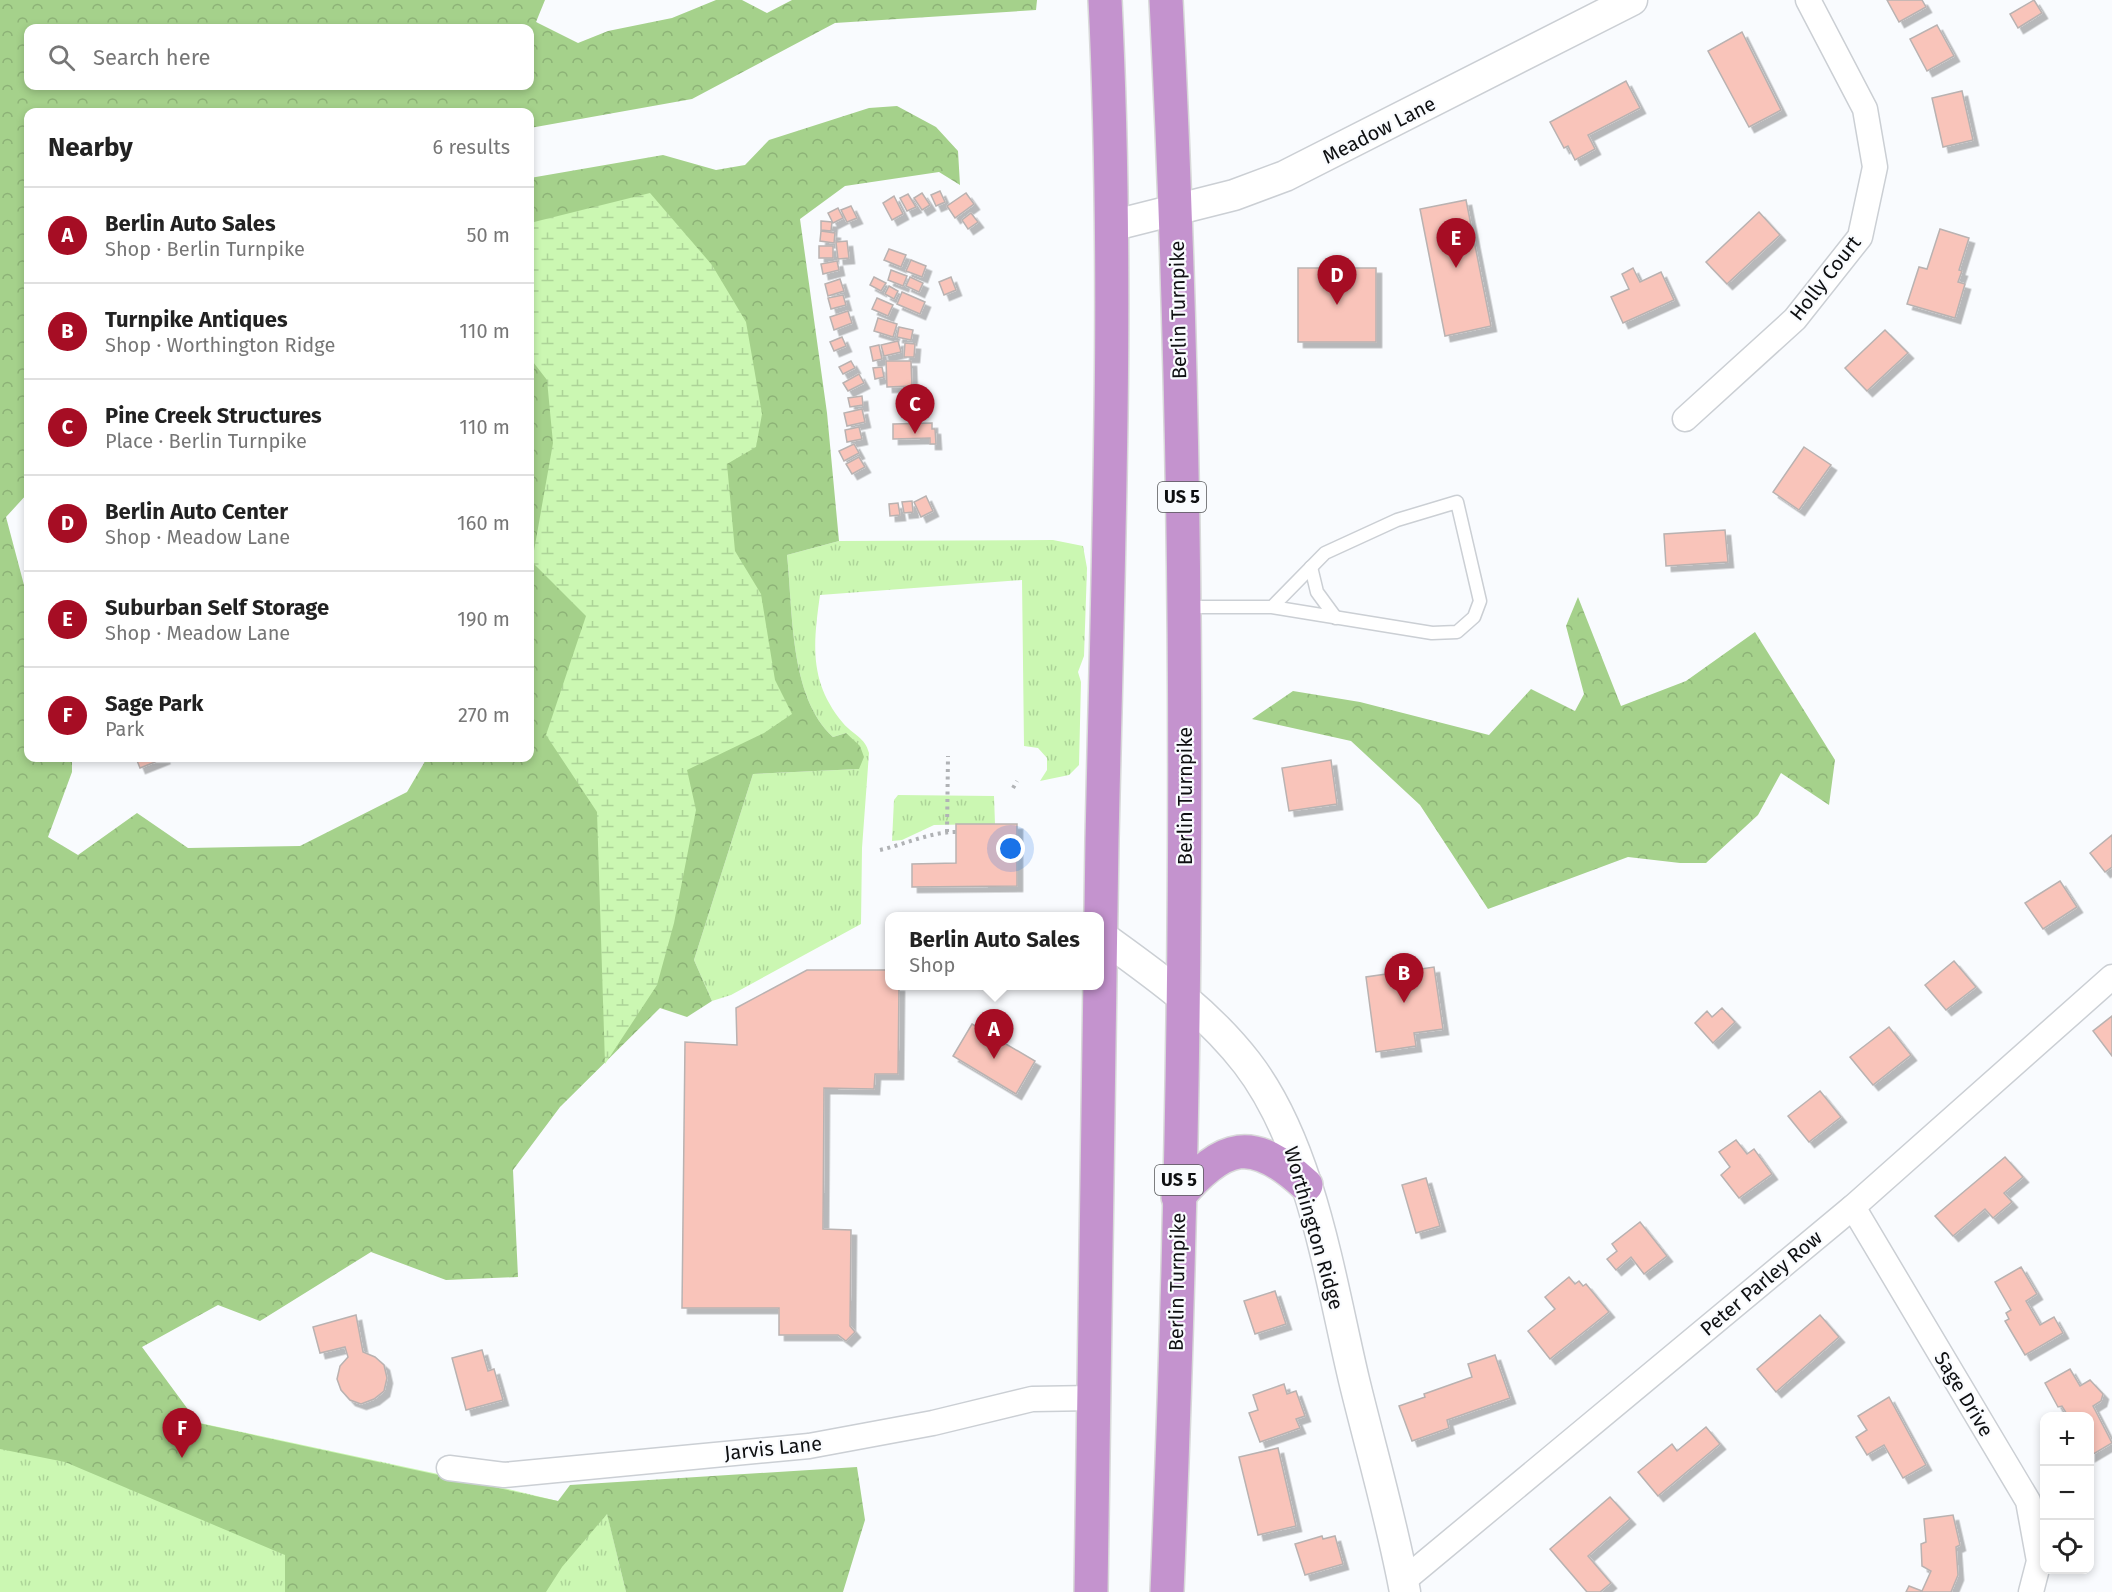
<!DOCTYPE html>
<meta charset="utf-8">
<style>
:root{--surface:#fff;--page:#f6f6f6;--text:#222;--muted:#767676;--line:#e0e0e0;--accent:#a60d24}
body{margin:0;font-family:"Fira Sans",sans-serif;background:var(--page);color:var(--text)}
.controls{position:absolute;right:18px;bottom:18px;display:grid;overflow:hidden;border-radius:12px;box-shadow:0 3px 9px #0003}
.controls button{width:54px;height:54px;display:grid;place-items:center;padding:0;border:0;border-bottom:2px solid var(--line);background:var(--surface);color:var(--text);font:30px sans-serif}
.you{position:absolute;left:1011px;top:849px;width:21px;height:21px;margin:-15px;border:4px solid #fff;border-radius:50%;background:#1a73e8;box-shadow:0 0 0 9px #1a73e833}
.badge{display:grid;place-items:center;width:39px;height:39px;border-radius:50%;background:var(--accent);color:#fff;font-size:20px;font-weight:700}
.pin{position:absolute;translate:-50% -50px;filter:drop-shadow(0 2px 3px #0008)}
.pin::after{content:'';position:absolute;top:32px;width:21px;height:18px;background:inherit;clip-path:polygon(0 0,100% 0,50% 100%)}
.popup{position:absolute;left:885px;top:912px;width:219px;height:78px;box-sizing:border-box;display:grid;place-content:center;border-radius:12px;background:var(--surface);filter:drop-shadow(0 2px 4px #0005);font-size:20px;white-space:nowrap;color:var(--muted)}
.popup b{font-size:22px;color:var(--text)}
.popup::after{content:'';position:absolute;left:50%;top:100%;margin-left:-12px;border:12px solid transparent;border-top-color:var(--surface)}
.list{margin:0;padding:0;list-style:none}
h2{display:flex;justify-content:space-between;align-items:center;height:78px;margin:0;padding:0 24px;font-size:26px}
h2 small{font-size:20px;font-weight:400;color:var(--muted)}
.list li{display:grid;grid-template-columns:39px 1fr auto;gap:18px;align-items:center;box-sizing:border-box;height:96px;padding:0 24px;border-top:2px solid var(--line)}
.list b{display:block;font-size:22px;white-space:nowrap}
.list p{margin:0;font-size:20px;white-space:nowrap;color:var(--muted)}
.list em{font-size:20px;font-style:normal;color:var(--muted)}
.icon{flex:none;width:33px;height:33px;fill:none;stroke:currentColor;stroke-width:2;stroke-linecap:round;stroke-linejoin:round}
.map{position:relative;flex:none;width:2112px;height:1592px;overflow:hidden}
.search{position:absolute;background:var(--surface);box-shadow:0 3px 9px #0003;left:24px;top:24px;width:510px;height:66px;display:flex;align-items:center;gap:15px;box-sizing:border-box;padding:0 21px;border-radius:12px;color:var(--muted);font-size:22px}
.panel{position:absolute;background:var(--surface);box-shadow:0 3px 9px #0003;left:24px;top:108px;width:510px;height:654px;border-radius:12px}
.map>svg:first-child{display:block}
</style>
<div class="map">
<svg width="2112" height="1592" viewBox="0 0 2112 1592">
<defs>
<pattern id="grass-tufts" width="24" height="20" patternUnits="userSpaceOnUse" patternTransform="scale(1.5)"><rect width="24" height="20" fill="#cbf7b2"/><path d="M3 7l-1-3M5 7V3M7 7l1-3M15 17l-1-3M17 17v-4M19 17l1-3" fill="none" stroke="#add398"/></pattern>
<pattern id="forest-crowns" width="20" height="18" patternUnits="userSpaceOnUse" patternTransform="scale(1.5)"><rect width="20" height="18" fill="#a5d18b"/><path d="M2 6a3 3 0 1 1 6 0M12 15a3 3 0 1 1 6 0" fill="none" stroke="#8db277"/></pattern>
<pattern id="wetland-marsh" width="20" height="14" patternUnits="userSpaceOnUse" patternTransform="scale(1.5)"><rect width="20" height="14" fill="#cbf7b2"/><path d="M1 5h8M5 5V1M11 12h8M15 12V8" fill="none" stroke="#add398"/></pattern>
<filter id="shadow"><feDropShadow dx="5.5" dy="5.5" stdDeviation="0" flood-color="#0004"/></filter>
</defs>
<rect width="100%" height="100%" fill="#f9fbfe"/>
<g fill="url(#grass-tufts)">
<path d="M 1053,540 L 1083,546 L 1087,568 L 1084,656 L 1078,672 L 1081,682 L 1079,765 L 1069,775 L 1040,781 L 1047,770 L 1047,758 L 1038,748 L 1024,746 L 1022,580 L 820,595 C 813,645 809,682 843,723 C 853,735 865,737 869,753 L 862,848 L 861,924 L 731,995 L 712,1001 L 694,960 L 753,774 L 859,769 L 846,733 L 833,737 C 789,697 793,610 787,555 L 839,541 Z"/>
<polygon points="898,795 994,796 995,824 934,825 902,840 892,841 894,800"/>
<polygon points="0,1276 88,1399 508,1489 607,1513 626,1592 0,1592"/>
</g>
<g fill="url(#forest-crowns)" fill-rule="evenodd">
<path d="M 0,0 L 545,0 L 536,22 L 578,43 L 608,31 L 672,18 L 716,0 L 742,0 L 767,13 L 792,0 L 1037,0 L 1036,10 L 835,23 L 692,99 L 530,128 L 530,112 L 28,112 L 28,493 L 6,517 L 28,600 L 28,758 L 72,758 L 72,772 L 48,837 L 78,855 L 137,813 L 188,848 L 300,846 L 407,792 L 427,758 L 530,758 L 530,178 L 663,155 L 716,170 L 745,165 L 769,140 L 869,108 L 897,106 L 936,127 L 958,151 L 960,185 L 939,172 L 845,186 L 800,219 L 827,413 L 839,541 L 787,555 C 793,610 789,697 833,737 L 846,733 L 860,746 L 864,757 L 859,769 L 753,774 L 694,960 L 712,1001 L 687,1017 L 660,1008 L 560,1107 L 513,1170 L 518,1277 L 446,1280 L 371,1252 L 260,1321 L 218,1305 L 142,1347 L 198,1423 L 558,1501 L 570,1485 L 857,1467 L 865,1520 L 843,1592 L 626,1592 L 607,1514 L 562,1567 L 546,1592 L 285,1592 L 285,1555 L 65,1462 L 0,1449 ZM 28,28 L 530,28 L 530,86 L 28,86 Z"/>
<polygon points="1578,597 1621,706 1686,681 1755,632 1835,760 1829,805 1781,773 1758,815 1706,863 1680,863 1628,857 1488,909 1420,805 1351,741 1252,719 1293,691 1360,702 1489,735 1531,689 1575,711 1584,694 1566,626"/>
</g>
<polygon fill="url(#wetland-marsh)" points="650,193 712,265 746,322 762,414 756,447 727,464 735,551 761,594 775,680 792,714 764,733 687,770 696,810 674,923 657,985 605,1064 597,812 546,735 586,616 532,562 553,443 547,380 530,358 530,223"/>
<g fill="#f9c4ba" stroke="#b9b2b1" stroke-width="1.5" filter="url(#shadow)">
<polygon points="1887,0 1922,0 1926,7 1899,22"/>
<polygon points="2034,0 2042,13 2018,28 2010,14"/>
<polygon points="1937,25 1954,56 1927,71 1910,39"/>
<polygon points="1742,32 1781,110 1749,127 1708,51"/>
<polygon points="1626,81 1640,108 1588,135 1595,149 1575,160 1568,146 1564,148 1550,122"/>
<polygon points="1962,91 1973,140 1943,147 1932,98"/>
<polygon points="940,191 945,202 936,206 931,195"/>
<polygon points="922,193 930,205 922,210 914,198"/>
<polygon points="966,193 974,204 955,218 947,206"/>
<polygon points="908,194 916,207 907,211 900,198"/>
<polygon points="894,196 903,214 892,220 883,203"/>
<polygon points="1466,200 1491,326 1445,336 1420,209"/>
<polygon points="851,206 857,218 847,222 841,210"/>
<polygon points="838,208 843,218 833,223 828,213"/>
<polygon points="1759,212 1780,235 1727,284 1706,262"/>
<polygon points="971,213 978,222 968,229 962,220"/>
<polygon points="821,221 832,222 831,231 821,230"/>
<polygon points="1940,229 1969,238 1959,270 1962,271 1958,282 1965,284 1955,318 1907,304 1919,267 1927,269"/>
<polygon points="821,231 835,233 834,243 820,241"/>
<polygon points="847,241 849,258 838,259 836,242"/>
<rect x="819" y="246" width="14" height="12"/>
<polygon points="889,249 906,255 901,267 884,260"/>
<polygon points="911,260 926,266 922,277 906,271"/>
<polygon points="837,261 839,270 823,274 821,264"/>
<rect x="1298" y="268" width="78" height="74"/>
<polygon points="1633,268 1640,282 1661,272 1674,300 1623,323 1611,297 1629,289 1622,274"/>
<polygon points="891,270 907,276 903,286 888,280"/>
<polygon points="874,277 886,283 881,291 870,285"/>
<polygon points="910,277 923,283 919,292 906,286"/>
<polygon points="951,277 956,290 944,295 939,282"/>
<polygon points="840,279 844,291 828,296 825,284"/>
<polygon points="889,286 898,291 894,299 885,294"/>
<polygon points="902,292 925,302 920,314 897,304"/>
<polygon points="843,295 846,305 831,309 828,298"/>
<polygon points="877,298 893,305 888,316 872,309"/>
<polygon points="848,311 852,323 834,330 830,317"/>
<polygon points="878,318 897,324 893,337 874,331"/>
<polygon points="899,327 913,330 911,340 897,337"/>
<polygon points="1885,330 1908,353 1867,391 1845,368"/>
<polygon points="842,337 846,346 834,351 830,342"/>
<polygon points="898,341 901,352 884,356 881,345"/>
<polygon points="905,343 915,344 914,357 904,357"/>
<polygon points="879,345 882,359 873,361 870,347"/>
<polygon points="851,361 855,368 843,374 839,367"/>
<polygon points="886,361 911,361 912,386 887,387"/>
<polygon points="882,367 884,377 875,379 873,368"/>
<polygon points="859,374 864,383 848,391 843,383"/>
<polygon points="862,396 863,405 850,407 848,398"/>
<polygon points="862,409 865,422 847,426 844,413"/>
<polygon points="932,423 932,429 935,429 936,444 930,444 930,438 893,439 893,424"/>
<polygon points="859,427 862,439 847,442 845,430"/>
<polygon points="854,444 859,453 844,461 839,451"/>
<polygon points="1804,447 1831,465 1799,510 1773,492"/>
<polygon points="859,457 865,467 852,474 846,464"/>
<polygon points="926,496 933,511 921,517 914,502"/>
<polygon points="912,501 913,512 904,513 902,502"/>
<polygon points="898,503 900,515 890,516 889,504"/>
<polygon points="1725,530 1728,562 1666,566 1664,534"/>
<polygon points="136,758 165,758 140,768"/>
<polygon points="1331,760 1337,804 1289,811 1282,768"/>
<polygon points="956,824 1017,824 1017,886 912,887 912,864 956,863"/>
<polygon points="2112,835 2112,867 2105,872 2090,853"/>
<polygon points="2060,881 2077,907 2043,929 2025,903"/>
<polygon points="1954,961 1976,987 1946,1010 1925,985"/>
<polygon points="1434,967 1443,1029 1414,1033 1416,1046 1376,1052 1366,977"/>
<polygon points="807,970 889,970 889,986 899,986 898,1074 875,1074 874,1089 824,1088 823,1229 851,1230 850,1326 855,1332 846,1341 838,1335 779,1335 779,1308 682,1308 685,1042 737,1045 736,1008"/>
<polygon points="1722,1008 1735,1022 1713,1043 1695,1023 1707,1011 1712,1017"/>
<polygon points="2112,1016 2112,1056 2093,1031"/>
<polygon points="972,1024 1035,1061 1016,1094 953,1056"/>
<polygon points="1889,1027 1911,1055 1873,1085 1850,1057"/>
<polygon points="1820,1091 1841,1117 1809,1142 1788,1116"/>
<polygon points="1736,1140 1747,1154 1754,1149 1772,1174 1739,1198 1721,1175 1730,1167 1719,1152"/>
<polygon points="2005,1157 2023,1177 2004,1193 2012,1202 1993,1218 1985,1209 1953,1236 1935,1216"/>
<polygon points="1426,1178 1440,1226 1416,1233 1402,1185"/>
<polygon points="1640,1222 1667,1256 1644,1274 1631,1257 1616,1270 1607,1259 1617,1251 1612,1244"/>
<polygon points="2021,1267 2037,1294 2026,1301 2040,1325 2054,1317 2063,1333 2025,1355 2005,1321 2009,1319 2006,1313 2011,1310 1995,1282"/>
<polygon points="1569,1277 1575,1284 1579,1281 1583,1286 1586,1284 1609,1312 1550,1359 1528,1331 1555,1309 1545,1297"/>
<polygon points="1275,1291 1286,1324 1255,1334 1244,1301"/>
<polygon points="356,1315 363,1352 375,1357 384,1365 387,1378 384,1391 374,1399 361,1404 350,1400 341,1390 337,1379 340,1366 348,1357 345,1347 320,1353 313,1327"/>
<polygon points="1820,1315 1839,1337 1776,1392 1757,1369"/>
<polygon points="482,1350 488,1371 494,1369 503,1400 466,1410 452,1358"/>
<polygon points="1495,1355 1510,1398 1447,1420 1449,1428 1412,1441 1399,1406 1425,1397 1424,1394 1472,1377 1468,1364"/>
<polygon points="2070,1369 2080,1386 2090,1380 2103,1394 2101,1401 2093,1406 2112,1443 2090,1456 2090,1416 2068,1416 2062,1406 2058,1407 2045,1383"/>
<polygon points="1284,1384 1287,1394 1296,1391 1305,1416 1296,1419 1300,1428 1260,1442 1249,1413 1258,1410 1253,1395"/>
<polygon points="1889,1397 1926,1465 1903,1478 1884,1445 1867,1455 1856,1437 1867,1430 1858,1416"/>
<polygon points="1706,1427 1720,1444 1658,1496 1638,1472 1672,1444 1677,1451"/>
<polygon points="1278,1448 1296,1526 1258,1535 1239,1457"/>
<polygon points="1610,1497 1630,1519 1588,1556 1611,1583 1600,1592 1587,1592 1550,1549"/>
<polygon points="1953,1515 1960,1545 1956,1547 1958,1575 1951,1592 1906,1592 1909,1586 1922,1591 1931,1571 1922,1566 1921,1544 1926,1542 1924,1519"/>
<polygon points="1322,1536 1323,1539 1335,1536 1343,1564 1305,1575 1295,1544"/>
</g>
<g fill="none" stroke-linecap="round" stroke-linejoin="round">
<defs>
<g id="service">
<polyline points="1311,567 1317,592 1336,618"/>
<polyline points="1186,607 1272,607 1432,633 1457,632 1474,617 1480,601 1457,502 1397,520 1325,553 1272,607"/>
</g>
<g id="minor">
<polyline points="1685,419 1795,319 1860,237 1875,167 1865,109 1808,0"/>
<polyline points="1853,1207 2028,1501 2039,1561 2031,1592"/>
<polyline points="449,1468 504,1475 809,1446 933,1423 1032,1399 1094,1398"/>
<polyline points="1403,1581 1853,1207 2112,977"/>
</g>
<g id="tertiary">
<polyline points="1111,226 1234,195 1285,176 1632,0"/>
<path d="M 1100,935 C 1154,974 1206,1010 1247,1063 C 1311,1146 1330,1279 1354,1380 C 1371,1450 1392,1521 1405,1592"/>
</g>
<g id="trunk">
<path d="M 1166,0 C 1193,530 1189,1062 1167,1592"/>
<path d="M 1178,1197 C 1224,1143 1252,1135 1306,1185"/>
<path d="M 1091,1592 C 1096,1341 1097,1091 1102,840 C 1108,560 1119,280 1105,0"/>
</g>
</defs>
<use href="#service" stroke="#cbcfd4" stroke-width="15"/>
<use href="#minor" stroke="#cbcfd4" stroke-width="27"/>
<use href="#tertiary" stroke="#cbcfd4" stroke-width="33"/>
<use href="#trunk" stroke="#d8d9d9" stroke-width="36"/>
<g stroke="#b0b2b5" stroke-width="4" stroke-dasharray="3 4.5" stroke-linecap="butt">
<polyline points="1013,788 1017,781"/>
<polyline points="947,832 948,756"/>
<path d="M 880,850 C 906,844 930,832 956,832"/>
</g>
<use href="#service" stroke="#fff" stroke-width="12"/>
<use href="#minor" stroke="#fff" stroke-width="24"/>
<use href="#tertiary" stroke="#fff" stroke-width="30"/>
<use href="#trunk" stroke="#c493ce" stroke-width="33"/>
</g>
<g text-anchor="middle" dominant-baseline="central" stroke-width="4.5" stroke-linejoin="round" paint-order="stroke">
<g fill="#f9fbfe" stroke="#545658" stroke-width="1.5">
<rect x="1158" y="482" width="48" height="30" rx="4.5"/>
<rect x="1155" y="1165" width="48" height="30" rx="4.5"/>
</g>
<g font-size="18" font-weight="bold" fill="#0e0f11">
<text x="1182" y="497">US 5</text>
<text x="1179" y="1180">US 5</text>
</g>
<g font-size="20" fill="#0e0f11" stroke="#f9fbfe">
<text transform="translate(1379 130) rotate(-27)">Meadow Lane</text>
<text transform="translate(1825 278) rotate(-52)">Holly Court</text>
<text transform="translate(1178 310) rotate(-91)">Berlin Turnpike</text>
<text transform="translate(1185 796) rotate(-90)">Berlin Turnpike</text>
<text transform="translate(1314 1228) rotate(74)">Worthington Ridge</text>
<text transform="translate(1177 1282) rotate(-89)">Berlin Turnpike</text>
<text transform="translate(1761 1283) rotate(-40)">Peter Parley Row</text>
<text transform="translate(1964 1394) rotate(59)">Sage Drive</text>
<text transform="translate(773 1448) rotate(-6)">Jarvis Lane</text>
</g>
</g>
</svg>
<div class="controls">
<button>+</button>
<button>−</button>
<button><svg class="icon" aria-label="locate" viewBox="0 0 24 24"><circle cx="12" cy="12" r="6"/><path d="M12 2v4M12 18v4M2 12h4M18 12h4"/></svg></button>
</div>
<div class="you"></div>
<div class="pin badge" style="left:994px;top:1059px">A</div>
<div class="popup"><b>Berlin Auto Sales</b>Shop</div>
<div class="pin badge" style="left:1404px;top:1003px">B</div>
<div class="pin badge" style="left:915px;top:434px">C</div>
<div class="pin badge" style="left:1337px;top:305px">D</div>
<div class="pin badge" style="left:1456px;top:268px">E</div>
<div class="pin badge" style="left:182px;top:1458px">F</div>
<div class="search"><svg class="icon" aria-label="search" viewBox="0 0 24 24"><circle cx="10" cy="10" r="6"/><path d="M15 15l6 6"/></svg>Search here</div>
<section class="panel">
<h2>Nearby<small>6 results</small></h2>
<ul class="list">
<li><span class="badge">A</span><div><b>Berlin Auto Sales</b><p>Shop · Berlin Turnpike</p></div><em>50 m</em></li>
<li><span class="badge">B</span><div><b>Turnpike Antiques</b><p>Shop · Worthington Ridge</p></div><em>110 m</em></li>
<li><span class="badge">C</span><div><b>Pine Creek Structures</b><p>Place · Berlin Turnpike</p></div><em>110 m</em></li>
<li><span class="badge">D</span><div><b>Berlin Auto Center</b><p>Shop · Meadow Lane</p></div><em>160 m</em></li>
<li><span class="badge">E</span><div><b>Suburban Self Storage</b><p>Shop · Meadow Lane</p></div><em>190 m</em></li>
<li><span class="badge">F</span><div><b>Sage Park</b><p>Park</p></div><em>270 m</em></li>
</ul>
</section>
</div>
